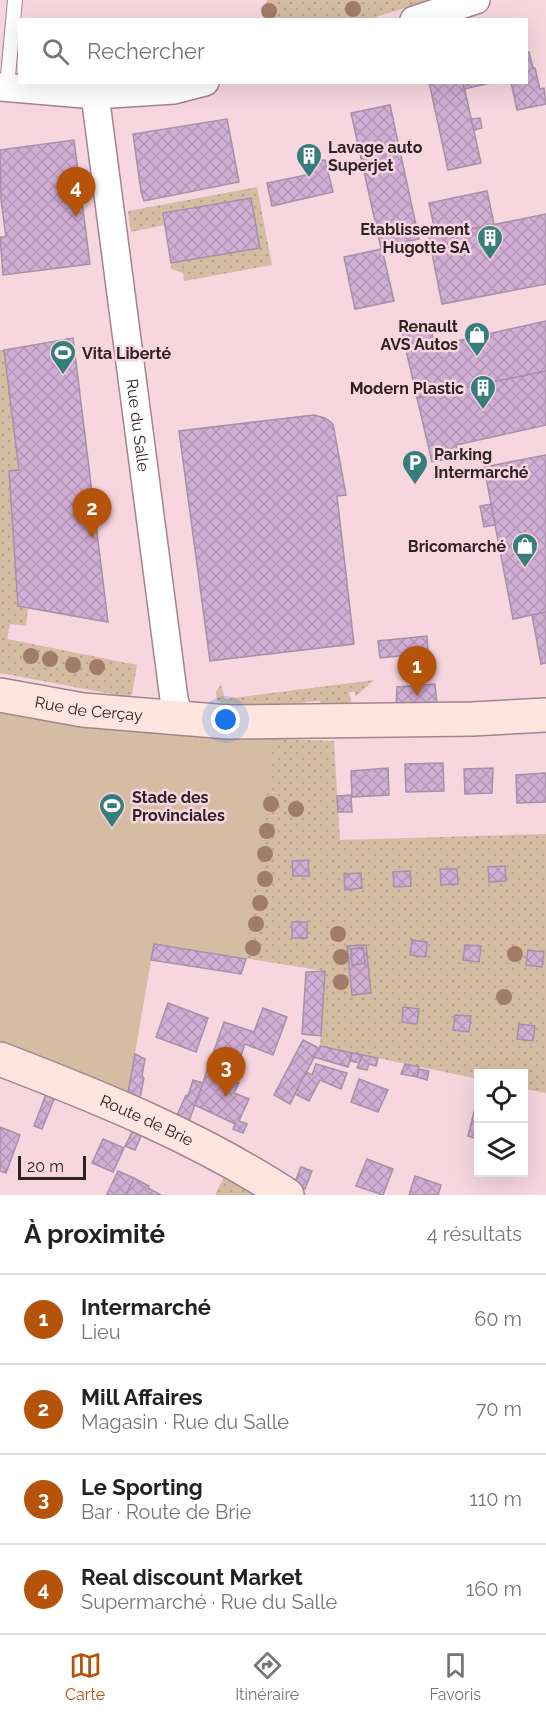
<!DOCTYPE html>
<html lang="fr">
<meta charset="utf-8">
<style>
:root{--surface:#fff;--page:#f6f6f6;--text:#222;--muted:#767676;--line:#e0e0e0;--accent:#b45309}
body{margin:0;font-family:Raleway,sans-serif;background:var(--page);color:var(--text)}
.controls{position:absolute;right:18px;bottom:18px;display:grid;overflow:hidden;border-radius:0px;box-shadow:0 6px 24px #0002}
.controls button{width:54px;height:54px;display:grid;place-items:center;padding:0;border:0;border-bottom:2px solid var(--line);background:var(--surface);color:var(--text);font:30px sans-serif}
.scale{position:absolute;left:18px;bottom:15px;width:68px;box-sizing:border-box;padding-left:6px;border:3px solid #2e2225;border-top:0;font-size:16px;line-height:21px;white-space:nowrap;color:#2e2225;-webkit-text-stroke:4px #f7d6e0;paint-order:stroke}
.you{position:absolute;left:226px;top:720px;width:21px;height:21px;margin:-15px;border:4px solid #fff;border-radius:50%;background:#1a73e8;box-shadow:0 0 0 9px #1a73e833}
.badge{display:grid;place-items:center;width:39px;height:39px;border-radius:50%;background:var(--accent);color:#fff;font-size:20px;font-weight:700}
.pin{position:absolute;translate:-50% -50px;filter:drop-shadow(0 2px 3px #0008)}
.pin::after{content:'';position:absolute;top:32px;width:21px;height:18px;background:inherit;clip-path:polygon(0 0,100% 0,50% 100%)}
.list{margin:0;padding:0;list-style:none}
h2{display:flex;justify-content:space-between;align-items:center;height:78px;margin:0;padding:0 24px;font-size:26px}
h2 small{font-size:20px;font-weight:400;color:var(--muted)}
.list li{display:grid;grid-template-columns:39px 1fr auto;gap:18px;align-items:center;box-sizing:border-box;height:90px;padding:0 24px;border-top:2px solid var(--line)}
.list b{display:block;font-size:22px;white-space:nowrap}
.list p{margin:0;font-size:20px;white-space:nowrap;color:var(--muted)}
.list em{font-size:20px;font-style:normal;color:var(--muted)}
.icon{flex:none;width:33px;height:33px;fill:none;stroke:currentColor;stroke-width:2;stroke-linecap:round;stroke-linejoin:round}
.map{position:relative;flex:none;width:546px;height:1195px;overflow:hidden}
.search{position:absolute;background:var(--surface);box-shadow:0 6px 24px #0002;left:18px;right:18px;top:18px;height:66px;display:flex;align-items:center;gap:15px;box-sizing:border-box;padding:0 21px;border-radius:0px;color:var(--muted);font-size:22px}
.sheet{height:438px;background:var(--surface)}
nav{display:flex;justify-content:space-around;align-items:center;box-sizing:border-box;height:84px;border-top:2px solid var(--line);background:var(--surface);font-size:16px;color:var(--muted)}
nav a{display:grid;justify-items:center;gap:3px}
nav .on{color:var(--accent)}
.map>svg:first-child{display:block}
</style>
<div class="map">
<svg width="546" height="1195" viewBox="0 0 546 1195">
<defs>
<pattern id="grass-dots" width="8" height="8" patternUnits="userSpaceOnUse" patternTransform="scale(1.5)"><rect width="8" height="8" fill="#d6bca3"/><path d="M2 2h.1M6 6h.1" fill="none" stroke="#b8a18c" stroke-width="1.8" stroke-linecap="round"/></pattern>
<pattern id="building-cross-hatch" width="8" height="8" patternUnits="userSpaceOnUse" patternTransform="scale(1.5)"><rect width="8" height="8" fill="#d2aed4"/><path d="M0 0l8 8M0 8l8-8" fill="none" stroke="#b595b6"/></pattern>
</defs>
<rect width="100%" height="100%" fill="#f7d6e0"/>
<g fill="url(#grass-dots)">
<polygon points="267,0 430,0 370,19 266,19"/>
<polygon points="257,187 272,265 184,281 183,273 171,269 171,263 251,198 163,213 165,225 131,232 128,211"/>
<polygon points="0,350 4,350 19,470 9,472 18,606 28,609 26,626 10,624 7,639 137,665 132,695 128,697 0,673"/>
<polygon points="374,680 355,697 355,692 349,692 351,701 347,706 321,706 320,701 305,702 305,706 230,706 217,701 216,692 221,684 225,699"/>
<polygon points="150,732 198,736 334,741 340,840 546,834 546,1093 524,1089 524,1074 478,1074 478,1079 320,1046 325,971 155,944 151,960"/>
<polygon points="225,1175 256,1193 255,1195 215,1195"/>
</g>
<polygon fill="#d6bca3" points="0,711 150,732 198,736 274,739 246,959 154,944 128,1093 0,1042"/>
<g fill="url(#building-cross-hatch)" stroke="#a591a6" stroke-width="1.5" fill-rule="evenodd">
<polygon points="526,52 529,52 533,68 535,68 540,89 544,88 546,104 517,110 511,82 526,82"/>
<polygon points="429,82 463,82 481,163 448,170"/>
<polygon points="463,82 489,82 490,83 464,89"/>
<polygon points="390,105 419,239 381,248 351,113"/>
<polygon points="480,118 482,128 474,130 471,119"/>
<polygon points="227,119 239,182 144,201 141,191 133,134"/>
<polygon points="74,140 90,264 3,275 0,237 6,237 1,200 0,150"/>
<polygon points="325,160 333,192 272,206 267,183 311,174 309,162"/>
<polygon points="487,191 494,224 436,236 429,203"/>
<polygon points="251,198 260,248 171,263 163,213"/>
<polygon points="546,214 546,284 442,304 429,238"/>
<polygon points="382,249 394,301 355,309 344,257"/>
<polygon points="546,321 546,371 417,398 402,332 431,326 434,346"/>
<polygon points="73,338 108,622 18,606 9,471 19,470 4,350"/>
<polygon points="546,371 546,425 456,445 458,457 432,462 417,398"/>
<polygon points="314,415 325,418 333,424 346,495 337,496 354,644 210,661 179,431"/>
<polygon points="546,455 546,612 513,619 484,467"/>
<polygon points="491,504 495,525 484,527 480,506"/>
<polygon points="546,612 546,663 541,664 532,615"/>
<polygon points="427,636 428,653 380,658 378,641"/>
<polygon points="435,684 437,705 396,706 397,687"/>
<polygon points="443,763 444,791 406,792 405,764"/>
<polygon points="388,768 389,795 352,797 351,771"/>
<polygon points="493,768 492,793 465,794 464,769"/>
<polygon points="546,773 546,802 517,803 516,775"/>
<polygon points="351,795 352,812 338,812 337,796"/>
<polygon points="308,860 309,876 293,876 292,861"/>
<polygon points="505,866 506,881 489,882 488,867"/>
<polygon points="440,869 457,869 458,884 441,885"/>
<polygon points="410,871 411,886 394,887 393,872"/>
<polygon points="361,873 362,888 345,890 344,874"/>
<rect x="292" y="922" width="15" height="16"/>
<polygon points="412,940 427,942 426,957 410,955"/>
<polygon points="154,944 246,959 241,974 151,960"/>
<path d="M 366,945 L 371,993 L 352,995 L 347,946 ZM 363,948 L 365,963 L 352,965 L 351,949 Z"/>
<polygon points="465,945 481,946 479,962 463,960"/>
<polygon points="363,948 365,963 352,965 351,949"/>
<polygon points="528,950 544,952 542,967 526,965"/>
<polygon points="325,971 321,1036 302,1034 306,972"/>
<polygon points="168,1003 208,1018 196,1052 156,1037"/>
<polygon points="403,1007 419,1009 417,1024 402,1022"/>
<polygon points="263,1008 287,1017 273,1055 245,1044 240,1058 237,1056 234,1064 226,1062 220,1075 239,1083 234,1093 249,1099 239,1121 247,1124 243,1133 233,1129 235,1124 195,1105 224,1022 254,1032"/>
<polygon points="455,1015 471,1016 469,1032 453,1030"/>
<polygon points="519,1024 535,1026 533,1041 517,1039"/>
<polygon points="303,1040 319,1048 290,1104 274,1095"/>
<polygon points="320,1046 352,1053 348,1067 314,1057"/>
<polygon points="352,1053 363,1055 359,1063 350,1061"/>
<polygon points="135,1054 145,1059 142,1076 144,1078 140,1098 128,1093"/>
<polygon points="363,1055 378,1058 376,1066 369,1064 367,1070 357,1068"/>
<polygon points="316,1064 347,1073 341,1089 320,1080 309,1101 295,1094 306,1072 312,1075"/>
<polygon points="405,1064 419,1067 417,1077 401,1074"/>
<polygon points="419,1069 429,1071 427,1080 417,1077"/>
<polygon points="359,1079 388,1090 378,1112 351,1102"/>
<polygon points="193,1080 203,1083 189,1121 177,1115 186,1095 188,1096"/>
<polygon points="46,1094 55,1097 42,1129 34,1126"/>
<polygon points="475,1108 478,1109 478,1139 468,1136"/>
<polygon points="0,1127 20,1135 6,1173 0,1171"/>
<polygon points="133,1130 142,1134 135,1150 125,1146"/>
<polygon points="103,1139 124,1148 113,1172 92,1163"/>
<polygon points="367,1159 393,1169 383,1195 356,1186"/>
<polygon points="301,1167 312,1171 305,1189 295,1182"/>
<polygon points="118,1171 134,1178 126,1195 108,1195 107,1194"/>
<polygon points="415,1176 441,1185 438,1195 409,1195"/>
<polygon points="134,1178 149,1186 148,1188 161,1195 126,1195"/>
</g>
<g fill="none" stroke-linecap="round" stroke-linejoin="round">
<defs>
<polyline id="lane" points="7,87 15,0"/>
<g id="street">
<polyline points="414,20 476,0"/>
<polyline points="0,87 95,95 174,90 205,82"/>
<path id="s1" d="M 95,95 L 174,699 L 179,718"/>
</g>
<g id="secondary">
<path id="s2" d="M 0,695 L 83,710 L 228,722 L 472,719 L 546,715"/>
<path id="s3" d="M 0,1059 C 99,1097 198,1137 287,1195"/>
</g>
</defs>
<use href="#lane" stroke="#a3858e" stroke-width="16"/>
<use href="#street" stroke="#a3858e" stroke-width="30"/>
<use href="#secondary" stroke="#a3858e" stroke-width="36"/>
<use href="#lane" stroke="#fff" stroke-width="14"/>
<use href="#street" stroke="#fff" stroke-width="27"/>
<use href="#secondary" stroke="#fee5e0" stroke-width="33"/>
</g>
<g fill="#a07d68">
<circle cx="353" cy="9" r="8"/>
<circle cx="269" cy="11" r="8"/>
<circle cx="31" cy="656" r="8"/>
<circle cx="50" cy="659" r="8"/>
<circle cx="73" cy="665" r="8"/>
<circle cx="97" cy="667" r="8"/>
<circle cx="271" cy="804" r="8"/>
<circle cx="296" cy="809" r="8"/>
<circle cx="267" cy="831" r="8"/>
<circle cx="265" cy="854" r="8"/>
<circle cx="265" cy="879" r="8"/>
<circle cx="260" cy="903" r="8"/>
<circle cx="256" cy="924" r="8"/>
<circle cx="338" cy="934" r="8"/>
<circle cx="253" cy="948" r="8"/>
<circle cx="515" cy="954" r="8"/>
<circle cx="341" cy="957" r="8"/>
<circle cx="341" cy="982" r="8"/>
<circle cx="504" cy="997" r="8"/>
</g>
<defs>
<symbol id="building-pin" viewBox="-11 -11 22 30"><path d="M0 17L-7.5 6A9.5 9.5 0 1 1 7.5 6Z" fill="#367e7b" stroke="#f7d6e0"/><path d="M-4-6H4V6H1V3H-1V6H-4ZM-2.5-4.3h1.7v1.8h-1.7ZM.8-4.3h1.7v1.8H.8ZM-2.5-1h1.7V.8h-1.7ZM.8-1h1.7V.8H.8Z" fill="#fff"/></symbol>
<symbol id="shop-pin" viewBox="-11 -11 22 30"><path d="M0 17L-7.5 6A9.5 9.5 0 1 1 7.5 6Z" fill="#367e7b" stroke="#f7d6e0"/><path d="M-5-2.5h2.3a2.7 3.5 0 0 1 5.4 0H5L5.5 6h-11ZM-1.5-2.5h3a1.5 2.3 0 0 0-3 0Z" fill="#fff"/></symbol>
<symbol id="stadium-pin" viewBox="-11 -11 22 30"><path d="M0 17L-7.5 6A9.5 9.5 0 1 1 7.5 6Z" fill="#367e7b" stroke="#f7d6e0"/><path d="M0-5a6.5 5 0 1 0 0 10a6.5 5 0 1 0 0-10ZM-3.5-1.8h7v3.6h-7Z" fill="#fff"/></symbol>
<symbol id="parking-pin" viewBox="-11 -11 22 30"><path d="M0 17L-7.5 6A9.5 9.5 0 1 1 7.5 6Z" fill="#367e7b" stroke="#f7d6e0"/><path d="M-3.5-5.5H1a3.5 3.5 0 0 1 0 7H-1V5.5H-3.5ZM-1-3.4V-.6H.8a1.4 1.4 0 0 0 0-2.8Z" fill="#fff"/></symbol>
</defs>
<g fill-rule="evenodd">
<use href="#building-pin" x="294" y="141" width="30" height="40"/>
<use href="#building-pin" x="475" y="223" width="30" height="40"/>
<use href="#shop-pin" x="462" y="320" width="30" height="40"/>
<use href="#stadium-pin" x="48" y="338" width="30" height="40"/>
<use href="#building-pin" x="468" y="373" width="30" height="40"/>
<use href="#parking-pin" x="400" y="448" width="30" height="40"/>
<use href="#shop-pin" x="510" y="531" width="30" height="40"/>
<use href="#stadium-pin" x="97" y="791" width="30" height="40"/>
</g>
<g text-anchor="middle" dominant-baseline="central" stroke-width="5" stroke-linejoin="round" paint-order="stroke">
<g font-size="16" font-weight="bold" fill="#2e2225" stroke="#f7d6e0" text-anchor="start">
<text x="328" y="147">Lavage auto<tspan x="328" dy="18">Superjet</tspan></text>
<text x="470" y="229" text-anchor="end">Etablissement<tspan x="470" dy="18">Hugotte SA</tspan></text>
<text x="458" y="326" text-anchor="end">Renault<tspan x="458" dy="18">AVS Autos</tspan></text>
<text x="82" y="353">Vita Liberté</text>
<text x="464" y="388" text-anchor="end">Modern Plastic</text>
<text x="434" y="454">Parking<tspan x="434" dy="18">Intermarché</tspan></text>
<text x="506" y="546" text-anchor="end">Bricomarché</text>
<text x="132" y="797">Stade des<tspan x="132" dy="18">Provinciales</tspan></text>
</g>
<g font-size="16" fill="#2e2225" stroke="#f7d6e0">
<text stroke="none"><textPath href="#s1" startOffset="333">Rue du Salle</textPath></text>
<text stroke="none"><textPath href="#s2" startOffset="90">Rue de Cerçay</textPath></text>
<text stroke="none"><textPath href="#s3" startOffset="159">Route de Brie</textPath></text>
</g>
</g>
</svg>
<div class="controls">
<button><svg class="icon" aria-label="locate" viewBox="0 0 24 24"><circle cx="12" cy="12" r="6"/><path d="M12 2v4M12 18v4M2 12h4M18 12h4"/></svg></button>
<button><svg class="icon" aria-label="layers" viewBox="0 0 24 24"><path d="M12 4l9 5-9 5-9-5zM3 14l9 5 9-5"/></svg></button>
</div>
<div class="scale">20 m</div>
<div class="you"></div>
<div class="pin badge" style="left:417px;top:696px">1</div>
<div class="pin badge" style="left:92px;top:538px">2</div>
<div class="pin badge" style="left:226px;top:1097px">3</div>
<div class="pin badge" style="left:76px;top:217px">4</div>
<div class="search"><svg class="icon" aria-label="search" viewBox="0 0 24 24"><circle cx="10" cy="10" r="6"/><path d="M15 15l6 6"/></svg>Rechercher</div>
</div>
<section class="sheet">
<h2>À proximité<small>4 résultats</small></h2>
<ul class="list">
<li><span class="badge">1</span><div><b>Intermarché</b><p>Lieu</p></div><em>60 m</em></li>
<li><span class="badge">2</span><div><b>Mill Affaires</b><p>Magasin · Rue du Salle</p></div><em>70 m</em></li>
<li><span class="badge">3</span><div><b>Le Sporting</b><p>Bar · Route de Brie</p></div><em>110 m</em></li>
<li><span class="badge">4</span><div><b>Real discount Market</b><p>Supermarché · Rue du Salle</p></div><em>160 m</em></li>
</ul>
</section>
<nav>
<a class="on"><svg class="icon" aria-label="map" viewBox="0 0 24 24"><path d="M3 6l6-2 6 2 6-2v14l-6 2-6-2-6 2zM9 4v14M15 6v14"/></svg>Carte</a>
<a><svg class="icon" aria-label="directions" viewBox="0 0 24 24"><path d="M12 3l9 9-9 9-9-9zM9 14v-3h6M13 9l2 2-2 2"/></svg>Itinéraire</a>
<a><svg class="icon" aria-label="saved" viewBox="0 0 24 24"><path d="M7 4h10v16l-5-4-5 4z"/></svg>Favoris</a>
</nav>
